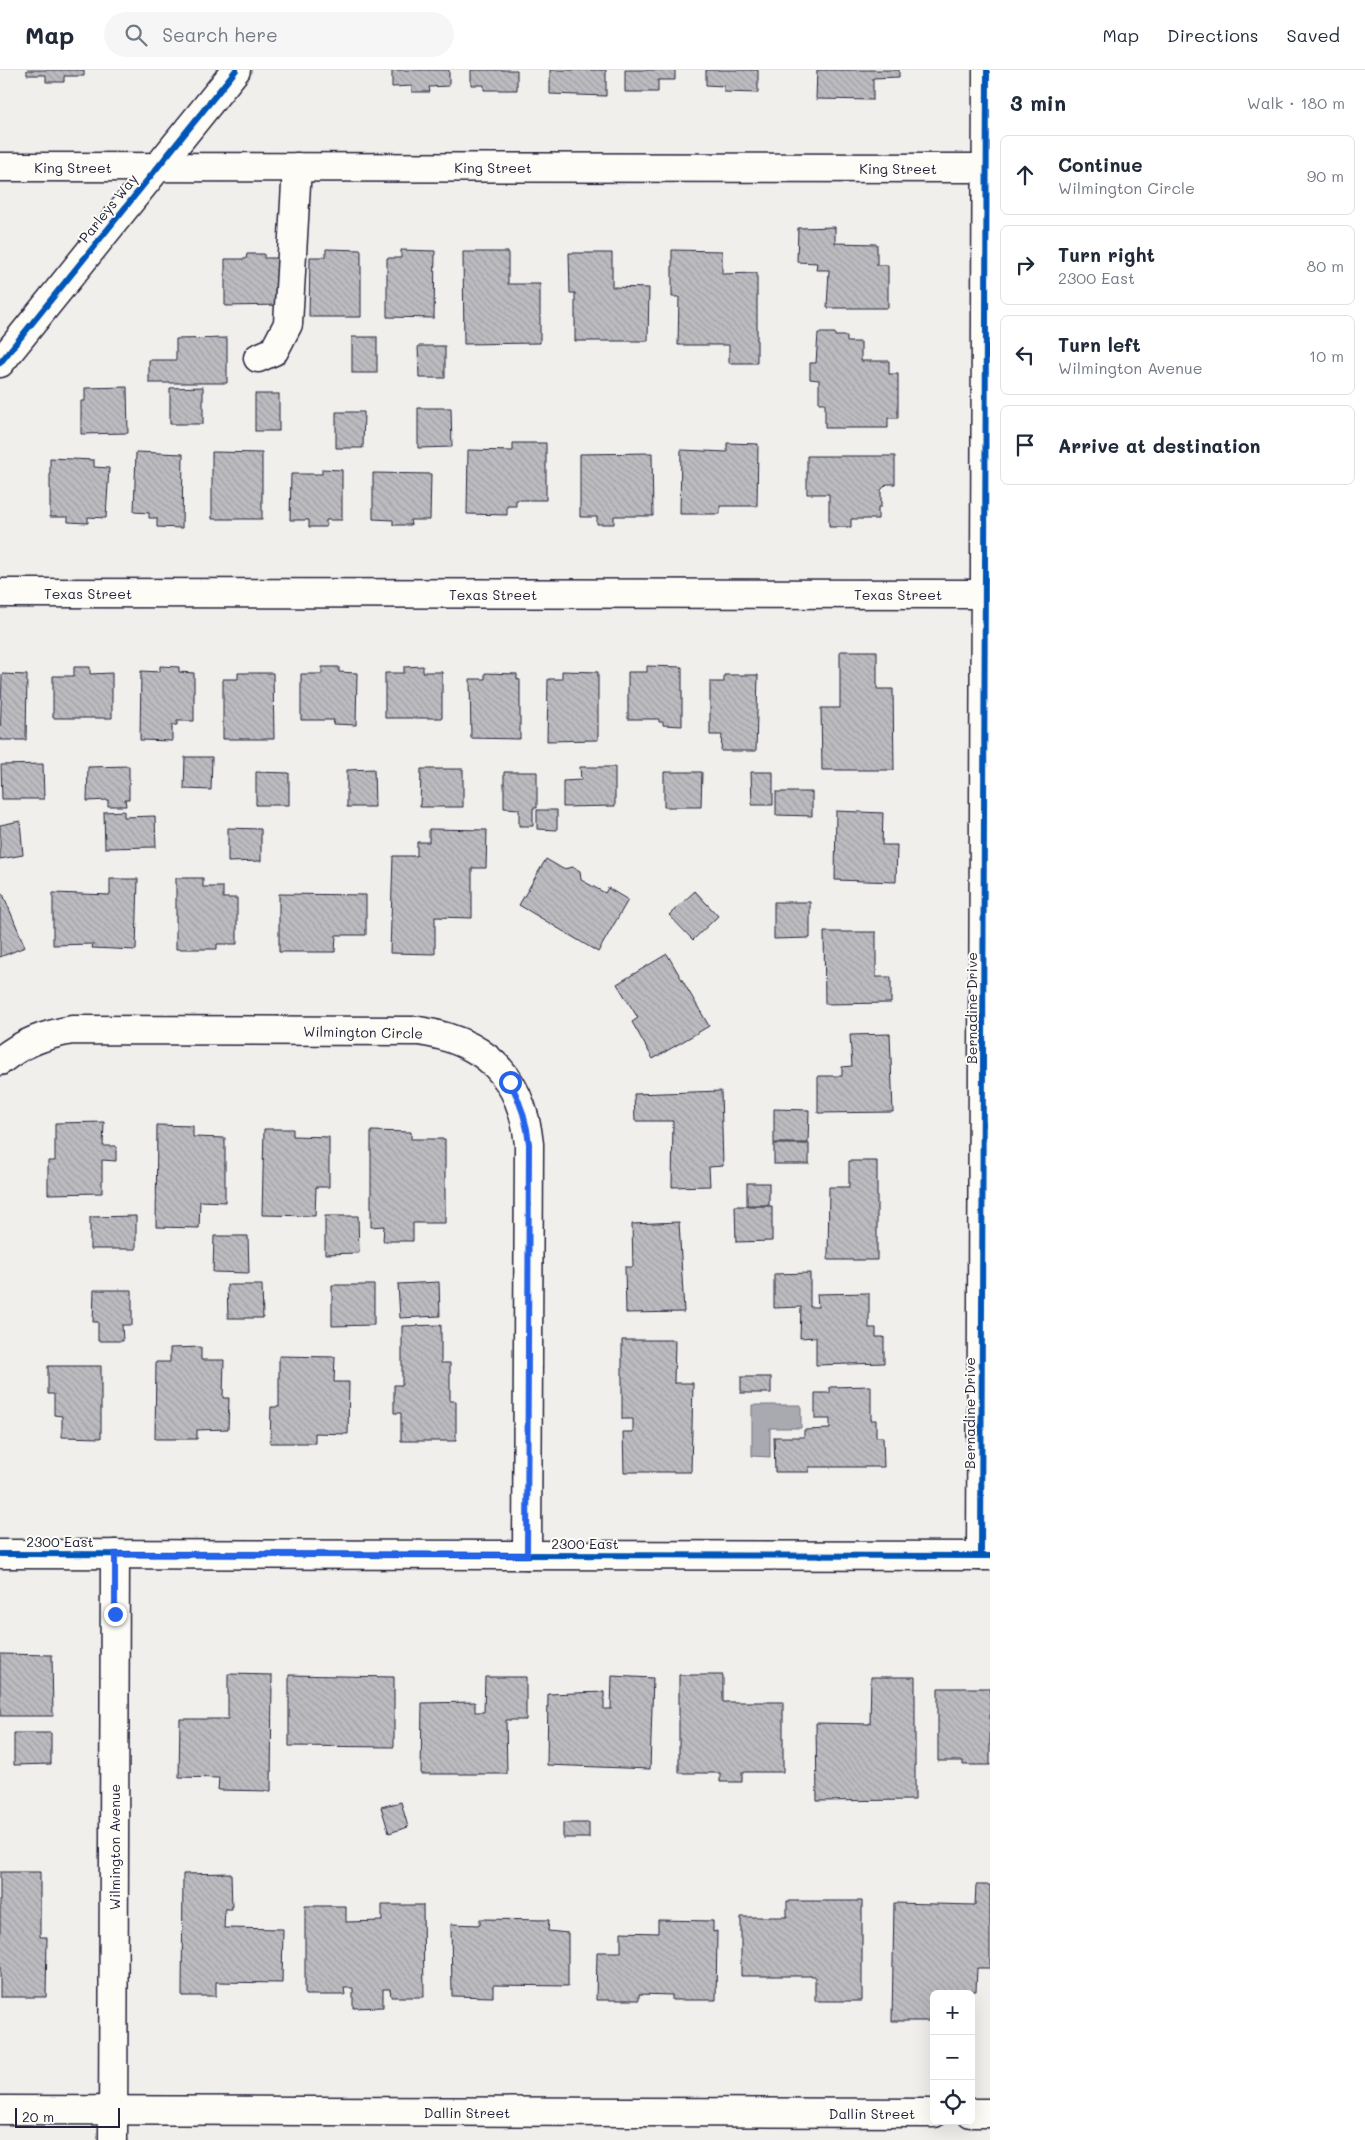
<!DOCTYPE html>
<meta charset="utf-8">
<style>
:root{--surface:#fff;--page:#f6f6f7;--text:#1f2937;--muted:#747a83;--line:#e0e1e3}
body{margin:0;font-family:Mali,sans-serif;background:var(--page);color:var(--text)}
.controls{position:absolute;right:15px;bottom:15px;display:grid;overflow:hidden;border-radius:8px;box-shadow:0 5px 20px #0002}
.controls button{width:45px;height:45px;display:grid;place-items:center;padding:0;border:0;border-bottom:1px solid var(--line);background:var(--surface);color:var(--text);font:25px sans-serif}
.scale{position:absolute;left:15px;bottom:12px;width:105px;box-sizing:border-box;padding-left:5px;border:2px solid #22223b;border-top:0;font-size:14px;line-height:18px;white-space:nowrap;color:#22223b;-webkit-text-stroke:4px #fdfcf7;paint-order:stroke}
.stop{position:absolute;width:15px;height:15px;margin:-11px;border:4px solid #2563eb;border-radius:50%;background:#fff}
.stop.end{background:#2563eb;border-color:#fff;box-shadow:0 1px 5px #0008}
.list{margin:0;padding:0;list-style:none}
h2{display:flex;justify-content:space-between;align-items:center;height:65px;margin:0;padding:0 20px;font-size:21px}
h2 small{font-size:16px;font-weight:400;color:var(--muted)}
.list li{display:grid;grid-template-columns:32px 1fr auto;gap:15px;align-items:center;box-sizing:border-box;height:80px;margin:0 10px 10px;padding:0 10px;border:1px solid var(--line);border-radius:8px}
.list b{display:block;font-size:19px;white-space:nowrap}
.list p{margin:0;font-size:16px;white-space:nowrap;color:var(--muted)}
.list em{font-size:16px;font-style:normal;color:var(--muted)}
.icon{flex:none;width:28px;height:28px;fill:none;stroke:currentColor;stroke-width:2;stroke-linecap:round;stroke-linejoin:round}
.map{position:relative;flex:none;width:990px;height:2070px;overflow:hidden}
header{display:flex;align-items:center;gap:30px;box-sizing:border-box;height:70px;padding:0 25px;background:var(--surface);border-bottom:1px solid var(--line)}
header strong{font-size:24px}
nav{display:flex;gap:28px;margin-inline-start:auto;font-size:18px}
.search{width:350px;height:45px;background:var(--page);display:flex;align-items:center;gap:12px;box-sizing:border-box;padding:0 18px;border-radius:28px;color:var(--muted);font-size:19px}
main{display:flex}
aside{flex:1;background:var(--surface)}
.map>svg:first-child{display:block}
</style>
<header>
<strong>Map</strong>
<div class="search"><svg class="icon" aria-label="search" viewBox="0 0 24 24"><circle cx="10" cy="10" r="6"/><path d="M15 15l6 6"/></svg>Search here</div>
<nav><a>Map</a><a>Directions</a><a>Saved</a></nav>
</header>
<main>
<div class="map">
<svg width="990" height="2070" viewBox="0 0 990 2070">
<defs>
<pattern id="building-back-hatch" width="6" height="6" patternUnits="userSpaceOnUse" patternTransform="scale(1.25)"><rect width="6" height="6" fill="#bcbcc0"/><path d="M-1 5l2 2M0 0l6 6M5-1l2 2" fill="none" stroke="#a1a1a6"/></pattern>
</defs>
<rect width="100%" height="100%" fill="#f0efec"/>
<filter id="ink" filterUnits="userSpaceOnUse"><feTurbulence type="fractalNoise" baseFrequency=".02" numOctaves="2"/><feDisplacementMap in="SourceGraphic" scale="10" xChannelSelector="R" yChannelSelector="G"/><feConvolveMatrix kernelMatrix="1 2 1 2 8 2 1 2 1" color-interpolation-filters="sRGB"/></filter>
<g filter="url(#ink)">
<polygon fill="#a9a9b0" stroke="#737381" points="752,1335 801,1335 801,1358 770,1358 770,1387 752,1386"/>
<g fill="url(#building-back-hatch)" stroke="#22223b">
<polygon points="27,0 84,0 84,6 64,6 64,12 46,12 46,5 27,5"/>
<polygon points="392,0 449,0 449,16 429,17 430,22 412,22 412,16 392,17"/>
<polygon points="471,0 517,0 517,20 484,20 484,15 471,15"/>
<polygon points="550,0 606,0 606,26 550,24"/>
<polygon points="625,0 675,0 675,10 658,10 658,22 625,22"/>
<polygon points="706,0 758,0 758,23 724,22 724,16 706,15"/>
<polygon points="817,0 899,0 899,7 873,8 873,30 816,29"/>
<polygon points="835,157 835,173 877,174 877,195 888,195 888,238 827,238 829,200 816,200 817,193 797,192 798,158"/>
<polygon points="326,179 361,180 361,247 309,247 310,187 326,187"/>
<polygon points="401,180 435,181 434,248 387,247 387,188 401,188"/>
<polygon points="672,180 722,181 722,204 757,203 757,293 729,293 729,275 678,275 679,227 672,227"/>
<polygon points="463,182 508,182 508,214 540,214 540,273 464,274"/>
<polygon points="569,183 612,183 612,217 649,218 648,271 575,271 575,223 570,223"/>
<polygon points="247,184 264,184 264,188 282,188 283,235 225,236 225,189 246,189"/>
<polygon points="818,263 835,263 835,266 847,266 847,272 861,272 861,291 889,291 889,304 898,304 898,348 888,348 888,358 825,358 825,333 819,333 819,310 810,309 810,293 816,293"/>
<rect x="352" y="267" width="25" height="36"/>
<polygon points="227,268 227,313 149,313 149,290 176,290 176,269"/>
<polygon points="418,276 445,276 445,308 419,308"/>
<polygon points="127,317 128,363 81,364 81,331 85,331 85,318"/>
<polygon points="203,317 203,354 170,354 170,318"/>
<rect x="255" y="324" width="24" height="37"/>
<polygon points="418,338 451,338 452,377 418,378"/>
<polygon points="336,342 364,342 363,378 336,378"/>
<polygon points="513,373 546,373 546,430 516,430 516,436 507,436 507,445 467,444 468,380 513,381"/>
<polygon points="727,373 758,374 757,436 720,436 720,444 680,444 681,380 727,382"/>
<polygon points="136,382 183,384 182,458 157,457 157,448 149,448 149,443 134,442"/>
<polygon points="212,382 262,383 262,449 212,449"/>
<polygon points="652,383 653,446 614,446 614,454 597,454 597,447 580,447 580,384"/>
<polygon points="807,386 895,386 895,414 887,414 881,420 881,437 878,437 878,449 851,449 851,457 829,457 829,424 807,424"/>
<polygon points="50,388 94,390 94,397 109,398 106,448 88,447 88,453 68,452 68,447 50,447"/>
<polygon points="322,399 342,400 342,450 326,450 326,457 309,457 309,450 290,450 291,404 322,404"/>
<polygon points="373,403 431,404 430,450 410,450 411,455 393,455 393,450 373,449"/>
<polygon points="840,581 877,581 877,619 893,619 894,700 822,700 821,638 840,638"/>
<polygon points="160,596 179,597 179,602 194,603 194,651 177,651 177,655 172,655 172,671 140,670 141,601 160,602"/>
<polygon points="423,596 423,602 442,602 442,648 385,648 385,603 404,603 404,597"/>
<polygon points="647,596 682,597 682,656 663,655 663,652 659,652 659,649 628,649 628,602 647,602"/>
<polygon points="74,597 90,597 90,604 112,603 112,648 53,648 53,606 74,606"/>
<polygon points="322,597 339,597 339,602 357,603 356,655 333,654 334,650 301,650 301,604 322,604"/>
<polygon points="562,601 598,602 598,670 547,671 548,609 562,609"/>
<polygon points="238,603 273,603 274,669 223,669 223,609 238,609"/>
<polygon points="485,603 517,604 517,609 520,610 520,669 471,668 470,609 485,609"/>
<polygon points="2,604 27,605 26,670 0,670"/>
<polygon points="724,605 758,605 756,681 721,681 722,665 710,665 710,612 724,612"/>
<polygon points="185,687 212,687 211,720 184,719"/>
<polygon points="43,694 44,729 2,729 1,695"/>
<polygon points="129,696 129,729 125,729 126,736 108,736 108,730 87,731 88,697"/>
<polygon points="580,697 615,697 615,736 563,737 563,711 581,710"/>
<polygon points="374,699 375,737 347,737 347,700"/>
<polygon points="421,699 463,699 463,737 420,737"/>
<polygon points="256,702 289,703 289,735 256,735"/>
<polygon points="504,702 537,702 537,738 533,738 533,756 519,756 519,739 504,738"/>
<polygon points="664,702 702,702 701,737 664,737"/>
<polygon points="751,702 773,702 773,735 752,735"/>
<polygon points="776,722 812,722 812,746 776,745"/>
<polygon points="537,740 557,740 557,760 537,759"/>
<polygon points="124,741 124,747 155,746 156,777 105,778 104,742"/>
<polygon points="836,741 883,743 882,775 897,775 896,812 835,810"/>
<polygon points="20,751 23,785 0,789 0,755"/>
<polygon points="228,758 261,759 261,791 228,792"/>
<polygon points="429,759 487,760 486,798 472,798 472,848 435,847 435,884 390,883 393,786 417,786 417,772 429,772"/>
<polygon points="546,789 563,799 573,797 580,801 581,810 605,823 608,818 628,830 598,882 519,835"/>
<polygon points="176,808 203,808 203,817 223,817 223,828 237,828 237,874 217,874 217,879 176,879"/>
<polygon points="110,809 138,809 136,880 92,878 93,874 53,875 53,823 110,825"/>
<polygon points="695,821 718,846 693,870 669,845"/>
<polygon points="3,824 25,877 0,887 0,826"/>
<polygon points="279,824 366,825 366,865 336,865 335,882 279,882"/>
<polygon points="774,832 810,832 810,868 774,869"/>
<polygon points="824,862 876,862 876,907 891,907 891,933 825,934"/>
<polygon points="667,884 709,956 653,989 632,952 638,948 617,914"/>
<polygon points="890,964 893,1042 818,1043 818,1006 842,1006 842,997 852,996 850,965"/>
<polygon points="721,1021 723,1096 709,1097 710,1116 672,1117 673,1051 635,1051 634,1024"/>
<polygon points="774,1039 809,1040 808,1073 774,1073"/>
<polygon points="104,1052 103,1076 116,1076 116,1091 102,1090 102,1123 48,1124 48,1091 55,1091 55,1053"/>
<polygon points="157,1055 193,1056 193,1067 225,1068 225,1132 200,1131 199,1158 156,1157"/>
<polygon points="264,1059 293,1059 293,1066 329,1067 329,1117 316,1117 315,1146 262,1145"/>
<polygon points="371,1061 411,1062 411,1069 445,1069 445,1153 413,1153 413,1171 383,1171 384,1156 371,1157"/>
<rect x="774" y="1074" width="35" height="20"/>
<polygon points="849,1091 877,1091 877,1190 828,1190 829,1117 849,1117"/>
<rect x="747" y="1113" width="22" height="22"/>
<polygon points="735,1136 772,1136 772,1171 736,1172"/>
<polygon points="136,1146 136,1179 90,1179 90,1147"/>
<polygon points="325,1146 358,1146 359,1183 325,1184"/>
<polygon points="679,1152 684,1242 626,1243 625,1197 633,1197 632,1154"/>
<polygon points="214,1166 248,1166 249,1203 213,1202"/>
<polygon points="810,1203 810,1237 818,1237 817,1224 869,1223 869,1258 876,1258 876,1267 884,1267 884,1293 816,1295 816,1267 800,1268 801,1237 774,1238 774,1204"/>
<polygon points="439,1212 440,1246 400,1248 398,1214"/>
<polygon points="227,1215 262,1215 263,1248 228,1248"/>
<polygon points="332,1215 374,1215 374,1255 332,1256"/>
<polygon points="94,1220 132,1220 132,1255 122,1255 123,1271 98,1271 98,1252 93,1252"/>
<polygon points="441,1255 441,1293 450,1293 450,1331 456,1331 456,1371 401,1371 401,1343 394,1343 394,1315 402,1315 402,1256"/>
<polygon points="622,1270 675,1270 674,1313 693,1313 691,1402 624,1402 623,1362 633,1362 633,1349 622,1349"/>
<polygon points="201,1277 201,1290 224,1290 223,1328 229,1328 228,1359 197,1360 197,1369 155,1369 156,1292 170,1292 170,1278"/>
<polygon points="279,1286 335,1287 334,1312 349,1312 348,1364 315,1363 315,1373 270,1373 271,1337 279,1337"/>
<polygon points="48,1296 101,1296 101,1368 62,1367 62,1346 54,1345 54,1324 48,1324"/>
<rect x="741" y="1307" width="30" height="16"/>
<polygon points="871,1316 871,1350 876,1350 876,1367 883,1367 884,1397 809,1397 809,1402 775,1402 774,1367 804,1367 804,1360 830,1359 830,1349 815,1349 815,1323 830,1323 830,1317"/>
<polygon points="0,1584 52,1585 53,1646 0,1646"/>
<polygon points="228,1604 272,1605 271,1721 218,1720 219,1708 179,1707 180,1649 228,1649"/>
<polygon points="289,1605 394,1607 394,1677 289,1676"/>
<polygon points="679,1605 723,1605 723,1632 783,1632 783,1702 742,1702 742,1712 720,1712 720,1703 679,1703"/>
<polygon points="612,1606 653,1608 650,1699 547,1695 548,1624 604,1622 604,1639 611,1639"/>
<polygon points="485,1607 526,1607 526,1650 506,1650 507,1704 421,1704 422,1633 475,1632 475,1642 484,1642"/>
<polygon points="871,1607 915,1607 915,1730 817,1731 816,1653 870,1654"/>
<polygon points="938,1618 990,1618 990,1695 963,1695 963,1691 938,1691"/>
<polygon points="14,1663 51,1663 51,1694 14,1695"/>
<polygon points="401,1732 408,1757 389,1763 381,1737"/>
<rect x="563" y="1753" width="26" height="15"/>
<polygon points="0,1802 40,1802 40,1867 47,1867 46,1927 0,1927"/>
<polygon points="231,1803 232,1839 225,1839 224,1858 283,1859 282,1913 216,1912 216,1926 182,1926 183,1804"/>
<polygon points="976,1815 990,1815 990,1898 977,1898 976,1921 958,1921 958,1924 934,1924 934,1951 892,1951 894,1833 975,1835"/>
<polygon points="787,1831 862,1831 862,1931 815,1931 815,1906 741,1906 741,1847 787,1847"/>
<polygon points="382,1835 423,1835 424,1927 391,1927 390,1919 383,1919 383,1937 353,1938 353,1918 344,1918 345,1925 305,1925 305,1836 346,1836 346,1852 382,1851"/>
<polygon points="480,1849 549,1850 548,1861 568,1863 568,1916 493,1915 493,1927 452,1926 451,1854 480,1855"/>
<polygon points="658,1850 713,1851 713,1862 717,1861 716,1930 672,1930 672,1925 639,1924 639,1930 596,1930 597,1882 621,1882 621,1862 658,1863"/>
</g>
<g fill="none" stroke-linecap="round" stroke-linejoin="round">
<defs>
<g id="minor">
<polyline points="0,97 987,98"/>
<polyline points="258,288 274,281 288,254 297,97"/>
<polyline points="0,523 985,524"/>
<path d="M 0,991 C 22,973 44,965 72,960 L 419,961 C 486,971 522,1007 529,1074 L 527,1485"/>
<polyline points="0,1484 990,1486"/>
<polyline points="981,1486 987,0"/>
<polyline points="0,2040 934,2043"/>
<polyline points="971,2043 990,2043"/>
<polyline points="113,2070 115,1484"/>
</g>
<polyline id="major" points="0,293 236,0"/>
</defs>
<use href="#minor" stroke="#22223b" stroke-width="31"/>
<use href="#major" stroke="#22223b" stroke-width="31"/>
<use href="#minor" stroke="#fdfcf7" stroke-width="28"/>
<use href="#major" stroke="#fdfcf7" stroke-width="28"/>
<defs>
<g id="cycleway">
<polyline points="0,293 236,0"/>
<polyline points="0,1484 990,1486"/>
<polyline points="981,1486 987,0"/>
</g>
</defs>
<use href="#cycleway" stroke="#fdfcf7" stroke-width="9"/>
<use href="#cycleway" stroke="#0057b8" stroke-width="6"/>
</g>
</g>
<g fill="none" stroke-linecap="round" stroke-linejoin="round" filter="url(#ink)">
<path stroke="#2563eb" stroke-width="6" d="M 115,1544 L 115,1484 L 527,1485 L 529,1074 C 527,1051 521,1033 510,1012"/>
</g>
<g text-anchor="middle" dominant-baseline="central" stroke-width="4" stroke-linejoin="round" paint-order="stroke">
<g font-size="14" fill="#22223b" stroke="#fdfcf7">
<text x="73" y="97">King Street</text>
<text x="493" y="97">King Street</text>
<text x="898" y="98">King Street</text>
<text transform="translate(108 138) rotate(-51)">Parleys Way</text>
<text x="88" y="523">Texas Street</text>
<text x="493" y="524">Texas Street</text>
<text x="898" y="524">Texas Street</text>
<text transform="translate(971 938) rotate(-90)">Bernadine Drive</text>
<text transform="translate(363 962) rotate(1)">Wilmington Circle</text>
<text transform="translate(969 1343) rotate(-90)">Bernadine Drive</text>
<text x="60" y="1471">2300 East</text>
<text x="585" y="1473">2300 East</text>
<text transform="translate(114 1777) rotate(-90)">Wilmington Avenue</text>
<text x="467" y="2042">Dallin Street</text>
<text x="872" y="2043">Dallin Street</text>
</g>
</g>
</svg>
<div class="controls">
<button>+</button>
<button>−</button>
<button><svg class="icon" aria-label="locate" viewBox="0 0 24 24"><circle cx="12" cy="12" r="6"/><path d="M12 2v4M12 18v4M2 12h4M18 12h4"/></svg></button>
</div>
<div class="scale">20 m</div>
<div class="stop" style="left:510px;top:1012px"></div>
<div class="stop end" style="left:115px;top:1544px"></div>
</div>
<aside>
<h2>3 min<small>Walk · 180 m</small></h2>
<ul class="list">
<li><svg class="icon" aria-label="ahead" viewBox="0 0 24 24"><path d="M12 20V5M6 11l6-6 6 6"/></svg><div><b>Continue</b><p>Wilmington Circle</p></div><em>90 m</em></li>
<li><svg class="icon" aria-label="right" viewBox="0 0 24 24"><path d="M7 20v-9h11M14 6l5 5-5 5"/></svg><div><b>Turn right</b><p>2300 East</p></div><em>80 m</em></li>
<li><svg class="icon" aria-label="left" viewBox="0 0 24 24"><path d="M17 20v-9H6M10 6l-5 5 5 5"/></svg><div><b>Turn left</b><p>Wilmington Avenue</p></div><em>10 m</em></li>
<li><svg class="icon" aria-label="arrive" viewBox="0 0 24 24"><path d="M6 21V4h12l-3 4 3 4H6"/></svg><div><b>Arrive at destination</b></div></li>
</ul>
</aside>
</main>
